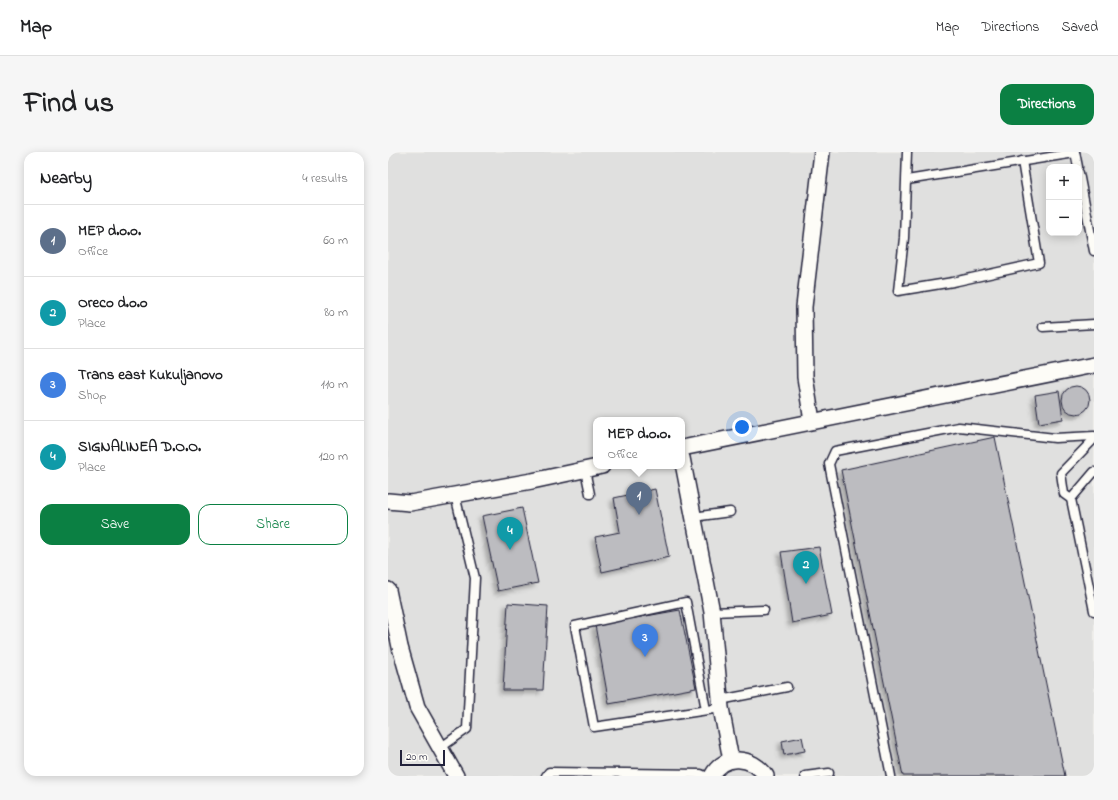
<!DOCTYPE html>
<meta charset="utf-8">
<style>
:root{--surface:#fff;--page:#f6f6f6;--text:#202124;--muted:#757577;--line:#e0e0e0;--accent:#0b8043}
body{margin:0;font-family:"Indie Flower",sans-serif;background:var(--page);color:var(--text)}
.controls{position:absolute;right:12px;top:12px;display:grid;overflow:hidden;border-radius:8px;box-shadow:0 2px 10px #0003}
.controls button{width:36px;height:36px;display:grid;place-items:center;padding:0;border:0;border-bottom:1px solid var(--line);background:var(--surface);color:var(--text);font:20px sans-serif}
.scale{position:absolute;left:12px;bottom:10px;width:45px;box-sizing:border-box;padding-left:4px;border:2px solid #22223b;border-top:0;font-size:11px;line-height:14px;white-space:nowrap;color:#22223b;-webkit-text-stroke:3px #fdfcf7;paint-order:stroke}
.you{position:absolute;left:354px;top:275px;width:14px;height:14px;margin:-10px;border:3px solid #fff;border-radius:50%;background:#1a73e8;box-shadow:0 0 0 6px #1a73e833}
.badge{display:grid;place-items:center;width:26px;height:26px;border-radius:50%;background:var(--accent);color:#fff;font-size:13px;font-weight:700}
.pin{position:absolute;translate:-50% -33px;filter:drop-shadow(0 1px 2px #0008)}
.pin::after{content:'';position:absolute;top:21px;width:14px;height:12px;background:inherit;clip-path:polygon(0 0,100% 0,50% 100%)}
.popup{position:absolute;left:205px;top:265px;width:92px;height:52px;box-sizing:border-box;display:grid;place-content:center;border-radius:8px;background:var(--surface);filter:drop-shadow(0 1px 3px #0005);font-size:13px;white-space:nowrap;color:var(--muted)}
.popup b{font-size:15px;color:var(--text)}
.popup::after{content:'';position:absolute;left:50%;top:100%;margin-left:-8px;border:8px solid transparent;border-top-color:var(--surface)}
.list{margin:0;padding:0;list-style:none}
h2{display:flex;justify-content:space-between;align-items:center;height:52px;margin:0;padding:0 16px;font-size:17px}
h2 small{font-size:13px;font-weight:400;color:var(--muted)}
.list li{display:grid;grid-template-columns:26px 1fr auto;gap:12px;align-items:center;box-sizing:border-box;height:72px;padding:0 16px;border-top:1px solid var(--line)}
.list b{display:block;font-size:15px;white-space:nowrap}
.list p{margin:0;font-size:13px;white-space:nowrap;color:var(--muted)}
.list em{font-size:13px;font-style:normal;color:var(--muted)}
.actions{display:flex;gap:8px;padding:12px 16px}
.actions a{flex:1;padding:9px 0;border:1px solid var(--accent);border-radius:12px;text-align:center;font-size:14px;color:var(--accent)}
.actions .main{background:var(--accent);color:#fff}
.map{position:relative;flex:none;width:706px;height:624px;overflow:hidden;border-radius:12px}
header{display:flex;align-items:center;gap:24px;box-sizing:border-box;height:56px;padding:0 20px;background:var(--surface);border-bottom:1px solid var(--line)}
header strong{font-size:19px}
nav{display:flex;gap:22px;margin-inline-start:auto;font-size:14px}
.intro{display:flex;align-items:center;justify-content:space-between;box-sizing:border-box;height:96px;padding:0 24px}
h1{margin:0;font-size:28px}
.button{padding:10px 18px;border-radius:12px;background:var(--accent);color:#fff;font-size:14px;font-weight:700}
main{display:flex;gap:24px;padding:0 24px}
aside{flex:1;background:var(--surface);border-radius:12px;box-shadow:0 2px 10px #0003}
.map>svg:first-child{display:block}
</style>
<header>
<strong>Map</strong>
<nav><a>Map</a><a>Directions</a><a>Saved</a></nav>
</header>
<div class="intro"><h1>Find us</h1><a class="button">Directions</a></div>
<main>
<aside>
<h2>Nearby<small>4 results</small></h2>
<ul class="list">
<li><span class="badge" style="background:#5c6f8a">1</span><div><b>MEP d.o.o.</b><p>Office</p></div><em>60 m</em></li>
<li><span class="badge" style="background:#0f9aa8">2</span><div><b>Oreco d.o.o</b><p>Place</p></div><em>80 m</em></li>
<li><span class="badge" style="background:#3f7fe0">3</span><div><b>Trans east Kukuljanovo</b><p>Shop</p></div><em>110 m</em></li>
<li><span class="badge" style="background:#0f9aa8">4</span><div><b>SIGNALINEA D.O.O.</b><p>Place</p></div><em>120 m</em></li>
</ul>
<div class="actions"><a class="main">Save</a><a>Share</a></div>
</aside>
<div class="map">
<svg width="706" height="624" viewBox="0 0 706 624">
<defs>
<filter id="shadow"><feDropShadow dx="-3.5" dy="3.5" stdDeviation="2" flood-color="#0004"/></filter>
</defs>
<rect width="100%" height="100%" fill="#f0efec"/>
<filter id="ink" filterUnits="userSpaceOnUse"><feTurbulence type="fractalNoise" baseFrequency=".025" numOctaves="2"/><feDisplacementMap in="SourceGraphic" scale="8" xChannelSelector="R" yChannelSelector="G"/><feConvolveMatrix kernelMatrix="1 2 1 2 8 2 1 2 1" color-interpolation-filters="sRGB"/></filter>
<g filter="url(#ink)">
<path fill="#e0e0df" fill-rule="evenodd" d="M 0,0 L 706,0 L 706,624 L 0,624 ZM 661,15 L 691,15 L 691,81 L 661,81 ZM 208,268 L 294,268 L 294,314 L 208,314 Z"/>
<g fill="#bcbcc0" stroke="#22223b" filter="url(#shadow)">
<circle cx="688" cy="248" r="14"/>
<polygon points="671,239 675,267 651,271 647,243"/>
<polygon points="607,285 677,624 515,624 453,318"/>
<polygon points="267,337 281,405 214,420 207,385 232,380 226,346"/>
<polygon points="134,356 150,431 110,439 94,364"/>
<polygon points="431,395 444,463 404,471 393,400"/>
<polygon points="120,451 160,454 155,538 115,538"/>
<polygon points="292,458 308,536 221,552 207,473"/>
<polygon points="414,585 417,599 396,603 394,589"/>
</g>
<g fill="none" stroke-linecap="round" stroke-linejoin="round">
<defs>
<g id="service">
<polyline points="519,0 516,86 510,139 565,130 651,111 634,9"/>
<polyline points="687,0 690,15"/>
<polyline points="691,21 706,99"/>
<polyline points="519,28 687,1"/>
<polyline points="655,175 706,172"/>
<polyline points="706,287 673,321 676,342 683,347 706,459"/>
<polyline points="197,318 202,342"/>
<polyline points="683,347 706,320"/>
<polyline points="305,365 342,360"/>
<polyline points="324,460 376,458"/>
<polyline points="332,548 399,535"/>
<polyline points="318,558 298,450 187,474 206,575 333,556"/>
<polyline points="52,596 79,577 87,426 67,343"/>
<polyline points="158,624 161,620 313,622 317,624"/>
<polyline points="417,624 441,621"/>
<polyline points="503,624 441,312 447,299 571,275 667,286 706,284"/>
</g>
<g id="minor">
<polyline points="424,269 417,225 416,155 434,0"/>
<polyline points="294,296 706,213"/>
<polyline points="294,306 324,460 333,556 343,608"/>
<polyline points="0,349 22,351 144,329 214,314"/>
<polyline points="0,438 12,495 29,555 68,624"/>
<path d="M 324,624 C 336,601 364,604 378,624"/>
</g>
</defs>
<use href="#service" stroke="#22223b" stroke-width="11"/>
<use href="#minor" stroke="#22223b" stroke-width="18"/>
<use href="#service" stroke="#fdfcf7" stroke-width="8"/>
<use href="#minor" stroke="#fdfcf7" stroke-width="15"/>
</g>
</g>
</svg>
<div class="controls">
<button>+</button>
<button>−</button>
</div>
<div class="scale">20 m</div>
<div class="you"></div>
<div class="pin badge" style="left:251px;top:363px;background:#5c6f8a">1</div>
<div class="popup"><b>MEP d.o.o.</b>Office</div>
<div class="pin badge" style="left:418px;top:432px;background:#0f9aa8">2</div>
<div class="pin badge" style="left:257px;top:505px;background:#3f7fe0">3</div>
<div class="pin badge" style="left:122px;top:398px;background:#0f9aa8">4</div>
</div>
</main>
